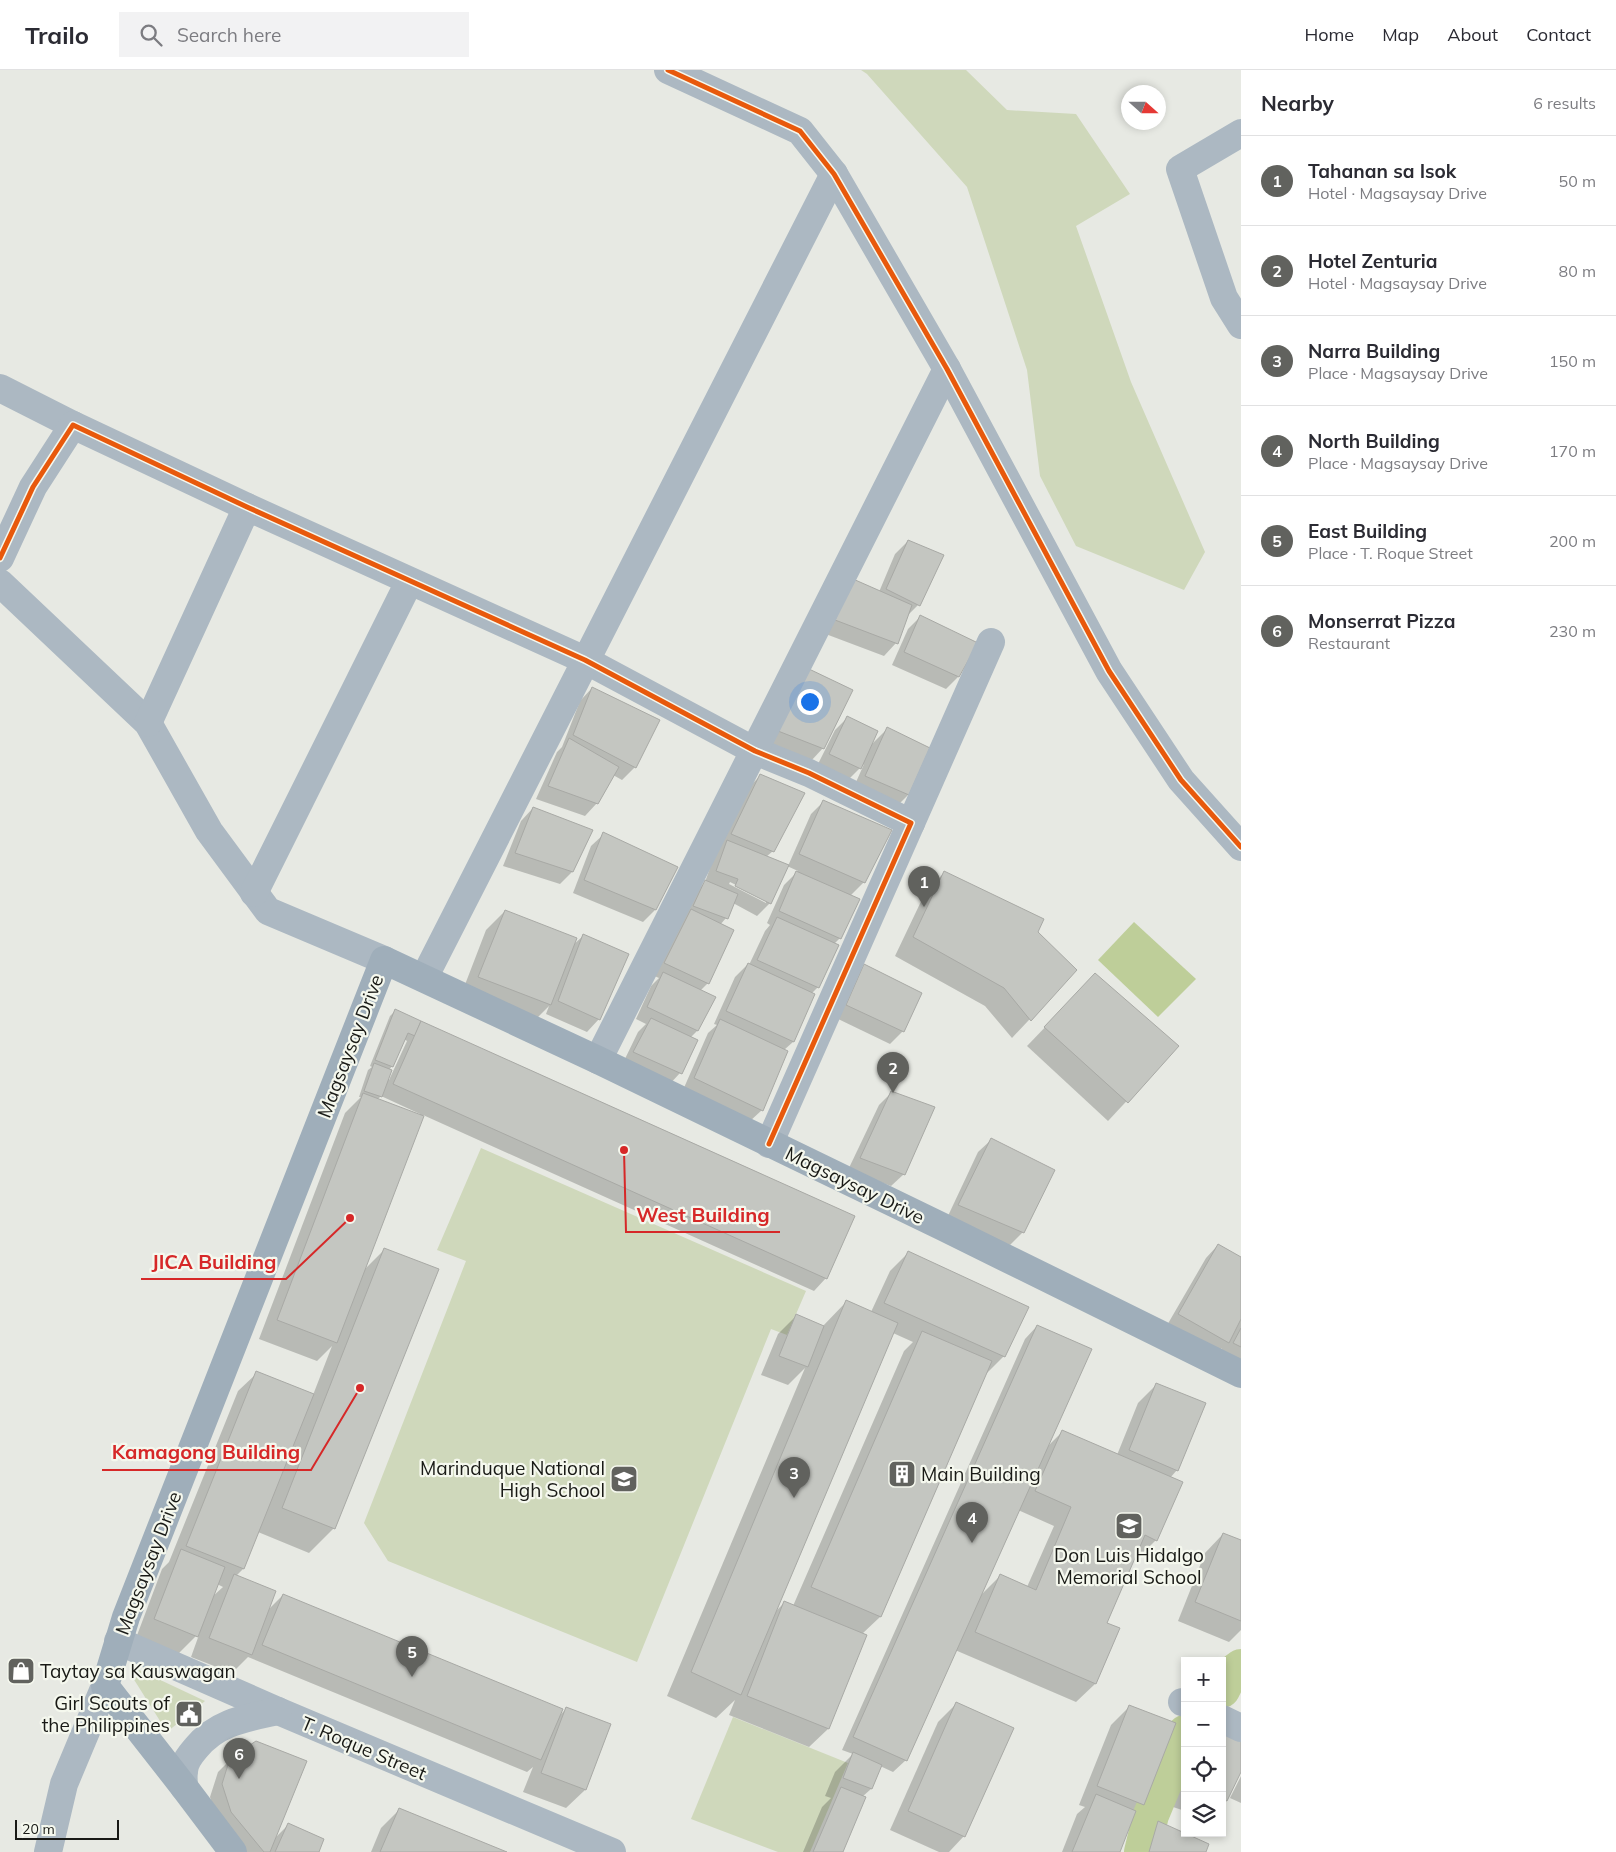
<!DOCTYPE html>
<meta charset="utf-8">
<style>
:root{--surface:#fff;--page:#f2f2f3;--text:#2b2b33;--muted:#7c7c81;--line:#e1e1e2;--accent:#61625e}
body{margin:0;font-family:Mulish,sans-serif;background:var(--page);color:var(--text)}
.controls{position:absolute;right:15px;bottom:15px;display:grid;overflow:hidden;border-radius:0px;box-shadow:0 2px 8px #0003}
.controls button{width:45px;height:45px;display:grid;place-items:center;padding:0;border:0;border-bottom:1px solid var(--line);background:var(--surface);color:var(--text);font:25px sans-serif}
.compass{position:absolute;left:1121px;top:15px;width:45px;height:45px;border-radius:50%;background:var(--surface);box-shadow:0 2px 8px #0003;rotate:111deg}
.scale{position:absolute;left:15px;bottom:12px;width:104px;box-sizing:border-box;padding-left:5px;border:2px solid #191a16;border-top:0;font-size:14px;line-height:18px;white-space:nowrap;color:#191a16;-webkit-text-stroke:4px #f5f8ee;paint-order:stroke}
.you{position:absolute;left:809px;top:631px;width:18px;height:18px;margin:-12px;border:4px solid #fff;border-radius:50%;background:#1a73e8;box-shadow:0 0 0 8px #1a73e833}
.badge{display:grid;place-items:center;width:32px;height:32px;border-radius:50%;background:var(--accent);color:#fff;font-size:16px;font-weight:700}
.pin{position:absolute;translate:-50% -41px;filter:drop-shadow(0 1px 2px #0008)}
.pin::after{content:'';position:absolute;top:26px;width:18px;height:15px;background:inherit;clip-path:polygon(0 0,100% 0,50% 100%)}
.list{margin:0;padding:0;list-style:none}
h2{display:flex;justify-content:space-between;align-items:center;height:65px;margin:0;padding:0 20px;font-size:21px}
h2 small{font-size:16px;font-weight:400;color:var(--muted)}
.list li{display:grid;grid-template-columns:32px 1fr auto;gap:15px;align-items:center;box-sizing:border-box;height:90px;padding:0 20px;border-top:1px solid var(--line)}
.list b{display:block;font-size:19px;white-space:nowrap}
.list p{margin:0;font-size:16px;white-space:nowrap;color:var(--muted)}
.list em{font-size:16px;font-style:normal;color:var(--muted)}
.icon{flex:none;width:28px;height:28px;fill:none;stroke:currentColor;stroke-width:2;stroke-linecap:round;stroke-linejoin:round}
.map{position:relative;flex:none;width:1241px;height:1782px;overflow:hidden}
header{display:flex;align-items:center;gap:30px;box-sizing:border-box;height:70px;padding:0 25px;background:var(--surface);border-bottom:1px solid var(--line)}
header strong{font-size:24px}
nav{display:flex;gap:28px;margin-inline-start:auto;font-size:18px}
.search{width:350px;height:45px;background:var(--page);display:flex;align-items:center;gap:12px;box-sizing:border-box;padding:0 18px;border-radius:0px;color:var(--muted);font-size:19px}
main{display:flex}
aside{flex:1;background:var(--surface)}
.map>svg:first-child{display:block}
</style>
<header>
<strong>Trailo</strong>
<div class="search"><svg class="icon" aria-label="search" viewBox="0 0 24 24"><circle cx="10" cy="10" r="6"/><path d="M15 15l6 6"/></svg>Search here</div>
<nav><a>Home</a><a>Map</a><a>About</a><a>Contact</a></nav>
</header>
<main>
<div class="map">
<svg width="1241" height="1782" viewBox="0 0 1241 1782">
<rect width="100%" height="100%" fill="#e7e9e3"/>
<g fill="#cfd8bb">
<polygon points="861,0 966,0 1007,40 1076,44 1130,124 1076,156 1131,312 1205,482 1184,520 1076,476 1040,406 1027,300 967,117 867,4"/>
<polygon points="481,1078 806,1221 787,1265 771,1259 637,1592 388,1491 364,1453 466,1191 437,1180"/>
<polygon points="137,1599 205,1631 167,1662 133,1608"/>
<polygon points="733,1647 848,1693 810,1782 778,1782 691,1749"/>
</g>
<polygon fill="#bece99" points="1134,852 1196,909 1158,947 1098,890"/>
<g fill="#0003" fill-rule="evenodd">
<polygon points="908,471 942,485 918,535 906,547 896,573 884,586 823,563 841,523 879,522 895,484"/>
<polygon points="920,547 958,607 946,619 892,595 908,559"/>
<polygon points="797,613 823,678 811,691 767,673"/>
<polygon points="592,618 635,697 622,710 613,705 597,733 585,746 536,729 557,682 562,677 580,631"/>
<polygon points="848,647 871,675 887,659 929,679 908,725 896,737 853,719 864,694 848,710 817,696 835,660"/>
<path d="M 760,706 L 773,781 L 766,787 L 788,796 L 811,744 L 823,732 L 864,812 L 850,826 L 840,868 L 834,874 L 818,917 L 811,924 L 813,925 L 793,972 L 784,980 L 762,1040 L 749,1052 L 683,1020 L 708,963 L 717,955 L 714,954 L 735,907 L 748,894 L 749,895 L 765,861 L 770,855 L 767,853 L 784,815 L 798,801 L 787,796 L 770,833 L 757,846 L 733,833 L 726,848 L 720,855 L 708,913 L 700,921 L 714,928 L 697,961 L 690,968 L 680,1003 L 668,1016 L 622,995 L 638,962 L 646,954 L 636,949 L 651,916 L 659,908 L 652,905 L 693,824 L 705,812 L 715,784 L 721,777 L 719,777 L 748,718 ZM 730,812 L 766,830 L 766,833 L 729,814 Z"/>
<polygon points="533,738 572,802 560,814 503,796 521,751"/>
<polygon points="604,764 655,840 643,852 573,823 591,776"/>
<polygon points="944,803 1037,863 1076,900 1012,968 985,936 895,886 926,821"/>
<polygon points="505,841 572,876 583,866 599,949 587,962 546,944 549,936 532,953 461,925 486,860"/>
<polygon points="864,896 920,924 903,961 890,974 834,947 852,908"/>
<polygon points="1077,924 1178,976 1108,1051 1027,976"/>
<path d="M 396,940 L 826,1208 L 814,1221 L 423,1045 L 363,1201 L 384,1180 L 438,1199 L 333,1459 L 309,1483 L 258,1462 L 243,1499 L 236,1506 L 267,1541 L 283,1525 L 558,1647 L 567,1638 L 585,1720 L 566,1738 L 523,1722 L 533,1697 L 527,1702 L 248,1587 L 232,1603 L 191,1587 L 200,1562 L 178,1584 L 136,1568 L 162,1499 L 169,1492 L 238,1321 L 257,1303 L 313,1325 L 332,1276 L 317,1291 L 259,1269 L 345,1043 L 361,1027 L 359,1027 L 368,1000 L 372,997 L 370,996 L 390,946 ZM 404,969 L 407,971 L 389,1010 L 387,1009 L 389,1000 L 392,996 ZM 381,1026 L 420,1044 L 419,1046 L 377,1030 ZM 217,1514 L 223,1517 L 212,1527 Z"/>
<polygon points="891,1023 904,1104 891,1116 848,1100 879,1035"/>
<polygon points="991,1070 1023,1162 1010,1175 947,1148 978,1082"/>
<polygon points="1218,1175 1241,1188 1241,1303 1215,1291 1222,1278 1216,1284 1166,1257 1206,1188"/>
<path d="M 908,1183 L 1004,1286 L 985,1305 L 880,1547 L 862,1564 L 866,1565 L 828,1659 L 809,1677 L 729,1645 L 735,1630 L 716,1648 L 667,1626 L 805,1298 L 788,1315 L 761,1305 L 778,1264 L 796,1246 L 822,1257 L 847,1231 L 871,1242 L 890,1201 ZM 893,1263 L 913,1272 L 904,1281 L 793,1536 L 784,1533 L 775,1542 Z"/>
<path d="M 1037,1256 L 1047,1377 L 1062,1362 L 1117,1385 L 1138,1333 L 1157,1314 L 1177,1400 L 1170,1408 L 1156,1470 L 1138,1488 L 1134,1487 L 1106,1553 L 1119,1558 L 1095,1614 L 1076,1632 L 955,1580 L 906,1690 L 893,1702 L 880,1696 L 871,1719 L 862,1727 L 842,1782 L 803,1782 L 822,1737 L 831,1728 L 825,1726 L 835,1702 L 853,1684 L 842,1680 L 1025,1269 ZM 1018,1440 L 1054,1456 L 1027,1517 L 1000,1506 L 980,1526 Z"/>
<polygon points="1223,1464 1241,1471 1241,1560 1229,1572 1178,1551 1205,1483"/>
<polygon points="957,1633 964,1766 949,1782 939,1782 890,1760 938,1652"/>
<polygon points="1130,1636 1143,1734 1134,1743 1118,1782 1062,1782 1077,1744 1085,1737 1079,1735 1111,1655"/>
<polygon points="231,1689 275,1768 288,1755 317,1782 242,1782 219,1755 210,1727 218,1702"/>
<polygon points="1185,1694 1185,1741 1167,1735"/>
<polygon points="1241,1706 1241,1733 1230,1728"/>
<polygon points="400,1739 503,1782 371,1782 381,1758"/>
<polygon points="1158,1752 1204,1782 1136,1782 1140,1771"/>
</g>
<g fill="none" stroke-linecap="round" stroke-linejoin="round">
<g stroke="#bece99" stroke-width="36">
<polyline points="1222,1620 1229,1606 1241,1597"/>
<polyline points="1142,1782 1151,1745 1185,1663"/>
</g>
</g>
<g fill="#c4c6c1" stroke="#a8a9a5">
<polygon points="908,470 944,485 920,536 886,519"/>
<polygon points="853,509 912,535 898,574 835,550"/>
<polygon points="920,545 978,573 959,607 904,582"/>
<polygon points="809,599 853,620 824,679 778,661"/>
<polygon points="592,617 660,650 636,698 573,665"/>
<polygon points="847,646 878,661 861,699 829,684"/>
<polygon points="887,657 930,678 909,725 865,706"/>
<polygon points="569,668 619,697 598,734 548,716"/>
<polygon points="760,704 805,723 774,782 731,764"/>
<polygon points="823,730 892,760 865,813 799,784"/>
<polygon points="533,737 593,760 573,802 515,783"/>
<polygon points="603,762 678,797 656,840 584,810"/>
<polygon points="727,770 789,795 771,834 735,816 738,809 716,801"/>
<polygon points="796,801 860,829 841,869 779,841"/>
<polygon points="944,801 1044,849 1038,862 1077,900 1031,951 1004,918 913,867"/>
<polygon points="705,810 738,824 728,849 693,836"/>
<polygon points="691,839 734,860 709,914 664,893"/>
<polygon points="505,840 577,868 551,935 478,907"/>
<polygon points="777,847 839,875 819,918 757,890"/>
<polygon points="583,864 629,884 600,950 558,931"/>
<polygon points="748,893 815,924 794,972 726,941"/>
<polygon points="864,894 922,923 904,962 846,935"/>
<polygon points="663,902 716,927 698,961 647,937"/>
<polygon points="1095,903 1179,976 1128,1033 1044,957"/>
<polygon points="395,939 421,951 415,966 408,963 393,997 375,990"/>
<polygon points="651,948 698,970 682,1004 633,982"/>
<polygon points="720,949 788,981 763,1041 694,1008"/>
<polygon points="421,951 855,1146 827,1209 393,1014"/>
<polygon points="374,993 392,1000 382,1027 364,1021"/>
<polygon points="891,1021 935,1037 905,1105 860,1088"/>
<polygon points="363,1023 424,1046 337,1273 277,1250"/>
<polygon points="991,1068 1055,1100 1024,1163 958,1135"/>
<polygon points="1218,1174 1241,1187 1241,1249 1229,1273 1178,1244"/>
<polygon points="384,1178 439,1199 335,1459 282,1438"/>
<polygon points="908,1181 1029,1237 1005,1287 884,1233"/>
<polygon points="846,1230 898,1253 741,1625 691,1602"/>
<polygon points="796,1244 824,1256 808,1297 779,1286"/>
<polygon points="1037,1255 1092,1279 907,1691 853,1667"/>
<polygon points="1241,1258 1241,1277 1233,1273"/>
<polygon points="922,1261 992,1291 881,1547 811,1517"/>
<polygon points="256,1301 314,1324 244,1499 186,1476"/>
<polygon points="1156,1313 1206,1333 1178,1401 1129,1380"/>
<polygon points="1062,1360 1183,1412 1157,1471 1145,1465 1107,1553 1120,1558 1096,1614 975,1562 1000,1504 1036,1520 1071,1437 1035,1421"/>
<polygon points="1223,1463 1241,1470 1241,1551 1195,1532"/>
<polygon points="181,1479 225,1497 198,1567 154,1549"/>
<polygon points="234,1504 276,1521 252,1585 209,1568"/>
<polygon points="283,1524 563,1639 541,1690 262,1575"/>
<polygon points="784,1531 867,1565 829,1659 747,1626"/>
<polygon points="956,1632 1014,1658 965,1767 908,1741"/>
<polygon points="1129,1635 1176,1653 1144,1735 1097,1716"/>
<polygon points="566,1637 611,1654 586,1720 541,1703"/>
<polygon points="1222,1661 1241,1671 1241,1702 1227,1731 1222,1729"/>
<polygon points="256,1671 307,1691 270,1782 264,1782 231,1742 222,1714 230,1688"/>
<polygon points="853,1682 882,1695 872,1719 843,1708"/>
<polygon points="841,1717 866,1727 843,1782 813,1782"/>
<polygon points="1096,1724 1136,1741 1120,1782 1072,1782"/>
<polygon points="399,1738 507,1782 380,1782"/>
<polygon points="1158,1751 1209,1774 1206,1782 1149,1782"/>
<polygon points="288,1753 324,1769 319,1782 275,1782"/>
</g>
<g fill="none" stroke-linecap="round" stroke-linejoin="round">
<g stroke="#acb8c2" stroke-width="28">
<polyline points="668,0 800,61 834,104 947,299 1109,601 1181,710 1241,777"/>
<polyline points="1241,63 1180,99 1224,228 1241,255"/>
<polyline points="0,318 73,355"/>
<polyline points="0,488 33,417 73,355 247,437 585,590 755,681 809,703 911,753 769,1074"/>
<polyline points="0,513 148,653 209,761 268,841 384,890"/>
<polyline points="148,653 247,437"/>
<polyline points="911,753 991,572"/>
<polyline points="254,823 409,512"/>
<polyline points="424,908 834,104"/>
<polyline points="598,990 947,299"/>
<polyline points="118,1571 278,1641 612,1782"/>
<polyline points="1182,1632 1185,1633"/>
<polyline points="1222,1649 1241,1658"/>
<path d="M 184,1717 C 184,1712 183,1707 184,1702 C 184,1692 190,1685 196,1678 C 217,1652 246,1648 278,1641"/>
<polyline points="48,1782 64,1714 105,1616"/>
</g>
<polyline stroke="#9faeba" stroke-width="28" points="233,1782 184,1717 105,1616 126,1547 384,890 598,990 943,1157 1241,1304"/>
<defs>
<g id="cycleway">
<polyline points="668,0 800,61 834,104 947,299 1109,601 1181,710 1241,777"/>
<polyline points="0,488 33,417 73,355 247,437 585,590 755,681 809,703 911,753 769,1074"/>
</g>
</defs>
<use href="#cycleway" stroke="#f5f8ee" stroke-width="8"/>
<use href="#cycleway" stroke="#e8590c" stroke-width="5"/>
</g>
<defs>
<symbol id="building-square" viewBox="-11 -11 22 22"><rect x="-9" y="-9" width="18" height="18" rx="4" fill="#61625e" stroke="#f5f8ee"/><path d="M-4-6H4V6H1V3H-1V6H-4ZM-2.5-4.3h1.7v1.8h-1.7ZM.8-4.3h1.7v1.8H.8ZM-2.5-1h1.7V.8h-1.7ZM.8-1h1.7V.8H.8Z" fill="#fff"/></symbol>
<symbol id="school-square" viewBox="-11 -11 22 22"><rect x="-9" y="-9" width="18" height="18" rx="4" fill="#61625e" stroke="#f5f8ee"/><path d="M0-5L7-2L0 1L-7-2ZM-4 1L0 2.5L4 1V4Q0 6-4 4Z" fill="#fff"/></symbol>
<symbol id="shop-square" viewBox="-11 -11 22 22"><rect x="-9" y="-9" width="18" height="18" rx="4" fill="#61625e" stroke="#f5f8ee"/><path d="M-5-2.5h2.3a2.7 3.5 0 0 1 5.4 0H5L5.5 6h-11ZM-1.5-2.5h3a1.5 2.3 0 0 0-3 0Z" fill="#fff"/></symbol>
<symbol id="civic-square" viewBox="-11 -11 22 22"><rect x="-9" y="-9" width="18" height="18" rx="4" fill="#61625e" stroke="#f5f8ee"/><path d="M-.6-6.5H3V-4.5H.6V-3L4-1V1h2V6H-6V1h2V-1L-.6-3ZM-1.2 2.5V6h2.4V2.5Z" fill="#fff"/></symbol>
</defs>
<g fill-rule="evenodd">
<use href="#building-square" x="886" y="1388" width="32" height="32"/>
<use href="#school-square" x="608" y="1393" width="32" height="32"/>
<use href="#school-square" x="1113" y="1440" width="32" height="32"/>
<use href="#shop-square" x="5" y="1585" width="32" height="32"/>
<use href="#civic-square" x="173" y="1628" width="32" height="32"/>
</g>
<g text-anchor="middle" dominant-baseline="central" stroke-width="4.5" stroke-linejoin="round" paint-order="stroke">
<g font-size="19" fill="#191a16" stroke="#f5f8ee">
<text transform="translate(350 976) rotate(-69)">Magsaysay Drive</text>
<text transform="translate(855 1115) rotate(26)">Magsaysay Drive</text>
<text transform="translate(148 1493) rotate(-69)">Magsaysay Drive</text>
<text transform="translate(364 1678) rotate(23)">T. Roque Street</text>
</g>
<g font-size="19" fill="#191a16" stroke="#f5f8ee" text-anchor="end">
<text x="605" y="1398">Marinduque National<tspan x="605" dy="22">High School</tspan></text>
<text x="921" y="1404" text-anchor="start">Main Building</text>
<text x="1129" y="1485" text-anchor="middle">Don Luis Hidalgo<tspan x="1129" dy="22">Memorial School</tspan></text>
<text x="40" y="1601" text-anchor="start">Taytay sa Kauswagan</text>
<text x="170" y="1633">Girl Scouts of<tspan x="170" dy="22">the Philippines</tspan></text>
</g>
</g>
<path fill="none" stroke="#d62828" stroke-width="2" d="M624 1080L626 1162H780M350 1148L286 1209H141M360 1318L311 1400H102"/>
<g fill="#d62828" stroke="#f5f8ee" stroke-width="2">
<circle cx="624" cy="1080" r="5"/>
<circle cx="350" cy="1148" r="5"/>
<circle cx="360" cy="1318" r="5"/>
</g>
<g font-size="20" text-anchor="middle" font-weight="bold" fill="#d62828" stroke="#f5f8ee" stroke-width="4.5" stroke-linejoin="round" paint-order="stroke">
<text x="703" y="1152">West Building</text>
<text x="214" y="1199">JICA Building</text>
<text x="206" y="1389">Kamagong Building</text>
</g>
</svg>
<div class="controls">
<button>+</button>
<button>−</button>
<button><svg class="icon" aria-label="locate" viewBox="0 0 24 24"><circle cx="12" cy="12" r="6"/><path d="M12 2v4M12 18v4M2 12h4M18 12h4"/></svg></button>
<button><svg class="icon" aria-label="layers" viewBox="0 0 24 24"><path d="M12 4l9 5-9 5-9-5zM3 14l9 5 9-5"/></svg></button>
</div>
<svg class="compass" viewBox="-18 -18 36 36"><path d="M0-13l5 13h-10z" fill="#e53935"/><path d="M0 13l5-13h-10z" fill="#7c7c81"/></svg>
<div class="scale">20 m</div>
<div class="you"></div>
<div class="pin badge" style="left:924px;top:837px">1</div>
<div class="pin badge" style="left:893px;top:1023px">2</div>
<div class="pin badge" style="left:794px;top:1428px">3</div>
<div class="pin badge" style="left:972px;top:1473px">4</div>
<div class="pin badge" style="left:412px;top:1607px">5</div>
<div class="pin badge" style="left:239px;top:1709px">6</div>
</div>
<aside>
<h2>Nearby<small>6 results</small></h2>
<ul class="list">
<li><span class="badge">1</span><div><b>Tahanan sa Isok</b><p>Hotel · Magsaysay Drive</p></div><em>50 m</em></li>
<li><span class="badge">2</span><div><b>Hotel Zenturia</b><p>Hotel · Magsaysay Drive</p></div><em>80 m</em></li>
<li><span class="badge">3</span><div><b>Narra Building</b><p>Place · Magsaysay Drive</p></div><em>150 m</em></li>
<li><span class="badge">4</span><div><b>North Building</b><p>Place · Magsaysay Drive</p></div><em>170 m</em></li>
<li><span class="badge">5</span><div><b>East Building</b><p>Place · T. Roque Street</p></div><em>200 m</em></li>
<li><span class="badge">6</span><div><b>Monserrat Pizza</b><p>Restaurant</p></div><em>230 m</em></li>
</ul>
</aside>
</main>
